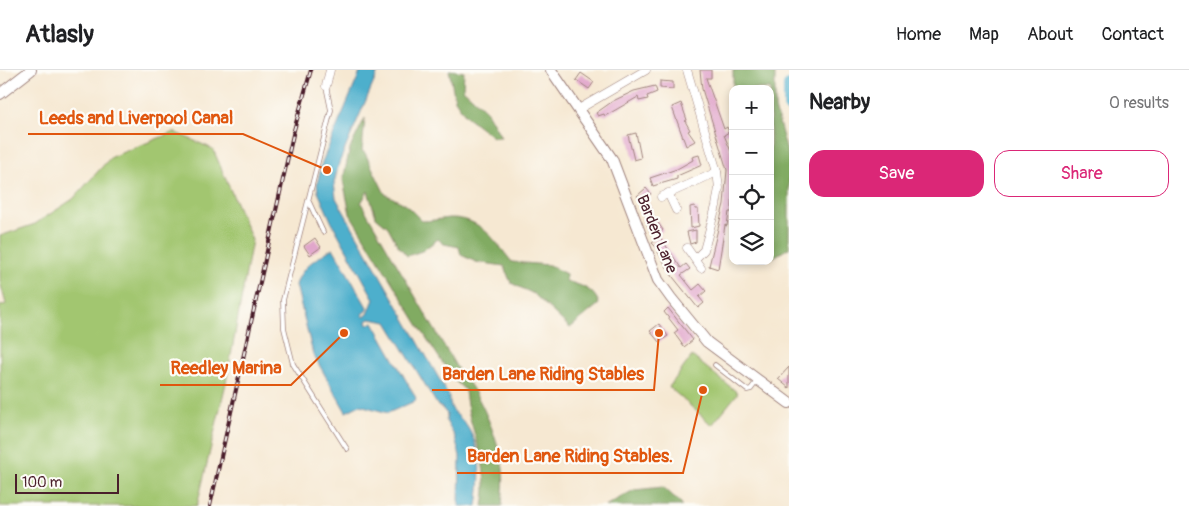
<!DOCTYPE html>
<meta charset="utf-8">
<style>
:root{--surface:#fff;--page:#f6f6f6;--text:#202124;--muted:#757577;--line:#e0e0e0;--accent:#db2777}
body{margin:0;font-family:Pangolin,sans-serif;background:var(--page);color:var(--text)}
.controls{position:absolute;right:15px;top:15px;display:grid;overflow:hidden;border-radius:10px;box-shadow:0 2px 8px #0003}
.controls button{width:45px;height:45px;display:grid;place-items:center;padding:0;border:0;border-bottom:1px solid var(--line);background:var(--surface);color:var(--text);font:25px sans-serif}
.scale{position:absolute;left:15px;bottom:12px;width:104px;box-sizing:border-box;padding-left:5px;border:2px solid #4a1f2b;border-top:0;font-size:14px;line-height:18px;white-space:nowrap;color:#4a1f2b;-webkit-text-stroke:4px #fdfcf7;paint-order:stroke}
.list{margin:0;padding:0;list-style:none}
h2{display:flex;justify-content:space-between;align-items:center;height:65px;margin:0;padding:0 20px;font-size:21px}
h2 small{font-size:16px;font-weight:400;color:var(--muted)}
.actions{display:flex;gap:10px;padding:15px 20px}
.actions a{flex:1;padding:11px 0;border:1px solid var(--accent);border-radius:15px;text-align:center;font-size:18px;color:var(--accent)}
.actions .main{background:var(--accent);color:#fff}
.icon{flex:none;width:28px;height:28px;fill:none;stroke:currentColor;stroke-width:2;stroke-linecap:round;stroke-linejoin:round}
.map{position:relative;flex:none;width:789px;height:436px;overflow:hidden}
header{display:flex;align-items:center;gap:30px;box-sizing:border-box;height:70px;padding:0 25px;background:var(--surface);border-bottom:1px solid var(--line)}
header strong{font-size:24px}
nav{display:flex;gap:28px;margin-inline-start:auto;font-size:18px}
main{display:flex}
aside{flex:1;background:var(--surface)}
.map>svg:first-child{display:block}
</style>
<header>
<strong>Atlasly</strong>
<nav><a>Home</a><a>Map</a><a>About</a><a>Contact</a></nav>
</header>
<main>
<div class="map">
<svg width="789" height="436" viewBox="0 0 789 436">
<rect width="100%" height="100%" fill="#fdfcf7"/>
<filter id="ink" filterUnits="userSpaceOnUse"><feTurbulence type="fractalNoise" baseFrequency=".02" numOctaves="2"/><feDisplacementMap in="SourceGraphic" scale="10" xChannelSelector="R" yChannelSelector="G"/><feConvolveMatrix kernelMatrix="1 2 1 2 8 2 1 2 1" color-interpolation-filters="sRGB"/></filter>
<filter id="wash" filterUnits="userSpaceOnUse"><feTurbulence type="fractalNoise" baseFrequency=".0096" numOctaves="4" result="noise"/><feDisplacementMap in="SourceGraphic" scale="20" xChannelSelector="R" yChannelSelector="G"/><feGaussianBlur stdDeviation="1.12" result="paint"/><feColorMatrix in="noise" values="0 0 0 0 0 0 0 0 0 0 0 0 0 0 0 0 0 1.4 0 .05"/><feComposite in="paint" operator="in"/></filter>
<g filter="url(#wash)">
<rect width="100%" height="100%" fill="#f6e8d2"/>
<g fill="#a2c66f" stroke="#76724d">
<polygon points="174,62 213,79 252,170 226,313 197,436 0,436 0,236 6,234 0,212 0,166 35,154 73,129 111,87"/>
<polygon points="692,286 738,323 712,355 669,317"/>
</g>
<g fill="#81ab62" stroke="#666546">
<polygon points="449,0 464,2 463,19 486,40 501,67 493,67 466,46 455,30"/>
<polygon points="733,0 775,0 775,38 789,89 789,178 770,189 770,19 733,19"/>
<path d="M 365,48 L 362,81 L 365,83 L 385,124 L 405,134 L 422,151 C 431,151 439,149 449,148 C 481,147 494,170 512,192 L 549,195 L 566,204 L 566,211 C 580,215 595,219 599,234 L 570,258 L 534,224 L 511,213 L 504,196 L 476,192 L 461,185 L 459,177 L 444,174 L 438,169 L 422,181 L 407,186 L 397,174 L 388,157 L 376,147 L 368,121 L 361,133 L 457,298 C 479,321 495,361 502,393 C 505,406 503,422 502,436 L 483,436 C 492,395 468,360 465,320 L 453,309 L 427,269 L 350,144 L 343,110 L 350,78 Z"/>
<polygon points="663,417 682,434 681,436 605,436 634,420"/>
</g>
<path fill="#4dafcc" stroke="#4c677c" d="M 361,0 L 379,0 L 339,93 L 334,113 L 336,128 L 449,326 C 451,345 456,341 466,355 C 483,379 481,409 477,436 L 459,436 L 460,386 L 455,367 L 446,351 L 447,344 L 442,338 L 438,336 L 387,252 L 370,249 L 367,251 L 368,255 L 373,252 L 416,328 L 415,331 L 388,343 L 360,335 L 346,342 L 313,284 L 296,215 C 301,196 317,188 333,178 L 367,237 L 367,240 L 362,244 L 364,247 L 368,244 L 374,229 L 332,153 L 318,122 L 317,114 L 322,92 Z"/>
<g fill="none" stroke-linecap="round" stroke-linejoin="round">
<polyline stroke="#4dafcc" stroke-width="12" points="789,16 789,37"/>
</g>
<g id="blocks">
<g fill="#e1a6cb">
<polygon points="700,0 711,0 711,8 706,8 724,59 727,57 729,62 724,65 733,86 732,142 729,142 727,156 725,155 718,199 709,196 724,134 727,100 702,19"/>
<polygon points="581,3 594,12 589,19 576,10"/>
<polygon points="660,11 673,12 673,19 660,18"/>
<polygon points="655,16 657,22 647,26 648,29 639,31 638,27 605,46 604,44 598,46 596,43 613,31 634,21"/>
<polygon points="681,33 687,50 685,51 690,60 688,61 695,71 686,76 672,37"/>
<polygon points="636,63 641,88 634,90 628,65"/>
<polygon points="699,85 702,95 677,106 677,109 653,116 650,108 677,99 693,90 692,87"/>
<polygon points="646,118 651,124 646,128 652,140 650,141 663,160 655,167 650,161 645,149 647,148 641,136 644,134 637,126"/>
<polygon points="694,136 695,139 698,139 699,156 691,158 690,137"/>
<polygon points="696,160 696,172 690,174 687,162"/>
<polygon points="660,167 681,198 686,194 690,199 681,205 693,220 700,214 706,221 699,227 704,233 698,238 673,207 658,182 660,181 652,173"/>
<polygon points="315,168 321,177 310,185 304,176"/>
<polygon points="668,238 693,270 684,277 674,263 678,260 664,242"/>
<polygon points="659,254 668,266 659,272 650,261"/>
<polygon points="789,297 789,318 778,309"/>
</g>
</g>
</g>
<g filter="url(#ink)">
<use href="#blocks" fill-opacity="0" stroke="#a0847e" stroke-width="1"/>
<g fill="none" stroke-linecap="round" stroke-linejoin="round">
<defs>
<g id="service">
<polyline points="326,16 331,40 283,230 284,258 293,294 347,379"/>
<polyline points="309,132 323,162"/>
<polyline points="715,295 747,320 751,319 757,311"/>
</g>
<g id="minor">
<polyline points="687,0 717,102 719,118 716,136 704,180 695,189"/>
<polyline points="326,16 330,0"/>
<polyline points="579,39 646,0"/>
<polyline points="668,123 676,140"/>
<polyline points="661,127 717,102"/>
<polyline points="687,178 701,198"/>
</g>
<g id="tertiary">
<polyline points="551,0 612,89 658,210 671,228 707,272 789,333"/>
<polyline points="0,24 31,0"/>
</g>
</defs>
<use href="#service" stroke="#a0847e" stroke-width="5.5"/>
<use href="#minor" stroke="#a0847e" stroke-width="9"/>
<use href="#tertiary" stroke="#a0847e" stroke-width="12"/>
<use href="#service" stroke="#fff" stroke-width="4"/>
<use href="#minor" stroke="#fff" stroke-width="8"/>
<use href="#tertiary" stroke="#fff" stroke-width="10"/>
<defs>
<polyline id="rail" points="210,436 294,60 311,0"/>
</defs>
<use href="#rail" stroke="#4a1f2b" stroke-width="4"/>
<use href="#rail" stroke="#fdfcf7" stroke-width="2" stroke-dasharray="5.5" stroke-linecap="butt"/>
</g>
</g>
<g text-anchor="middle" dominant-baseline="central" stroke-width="4.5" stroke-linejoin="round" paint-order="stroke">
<g font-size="16" fill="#4a1f2b" stroke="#fdfcf7">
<text transform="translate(657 164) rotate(68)">Barden Lane</text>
</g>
</g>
<path fill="none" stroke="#e0560e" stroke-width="2" d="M327 100L243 64H28M344 263L291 315H160M659 263L654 320H432M703 320L683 403H457"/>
<g fill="#e0560e" stroke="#fdfcf7" stroke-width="2">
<circle cx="327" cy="100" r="5"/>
<circle cx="344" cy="263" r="5"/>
<circle cx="659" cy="263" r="5"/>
<circle cx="703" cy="320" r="5"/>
</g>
<g font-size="18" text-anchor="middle" font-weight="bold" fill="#e0560e" stroke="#fdfcf7" stroke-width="4.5" stroke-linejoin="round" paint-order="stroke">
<text x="136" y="54">Leeds and Liverpool Canal</text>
<text x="226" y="304">Reedley Marina</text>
<text x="543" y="310">Barden Lane Riding Stables</text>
<text x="570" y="392">Barden Lane Riding Stables.</text>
</g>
</svg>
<div class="controls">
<button>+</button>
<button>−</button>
<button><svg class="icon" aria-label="locate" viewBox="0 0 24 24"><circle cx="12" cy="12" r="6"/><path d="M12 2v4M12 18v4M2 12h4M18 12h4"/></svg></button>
<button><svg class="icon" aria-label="layers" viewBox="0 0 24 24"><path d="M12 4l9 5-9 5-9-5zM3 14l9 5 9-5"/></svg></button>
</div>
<div class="scale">100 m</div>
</div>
<aside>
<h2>Nearby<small>0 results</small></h2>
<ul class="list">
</ul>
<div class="actions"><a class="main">Save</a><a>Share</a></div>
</aside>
</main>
